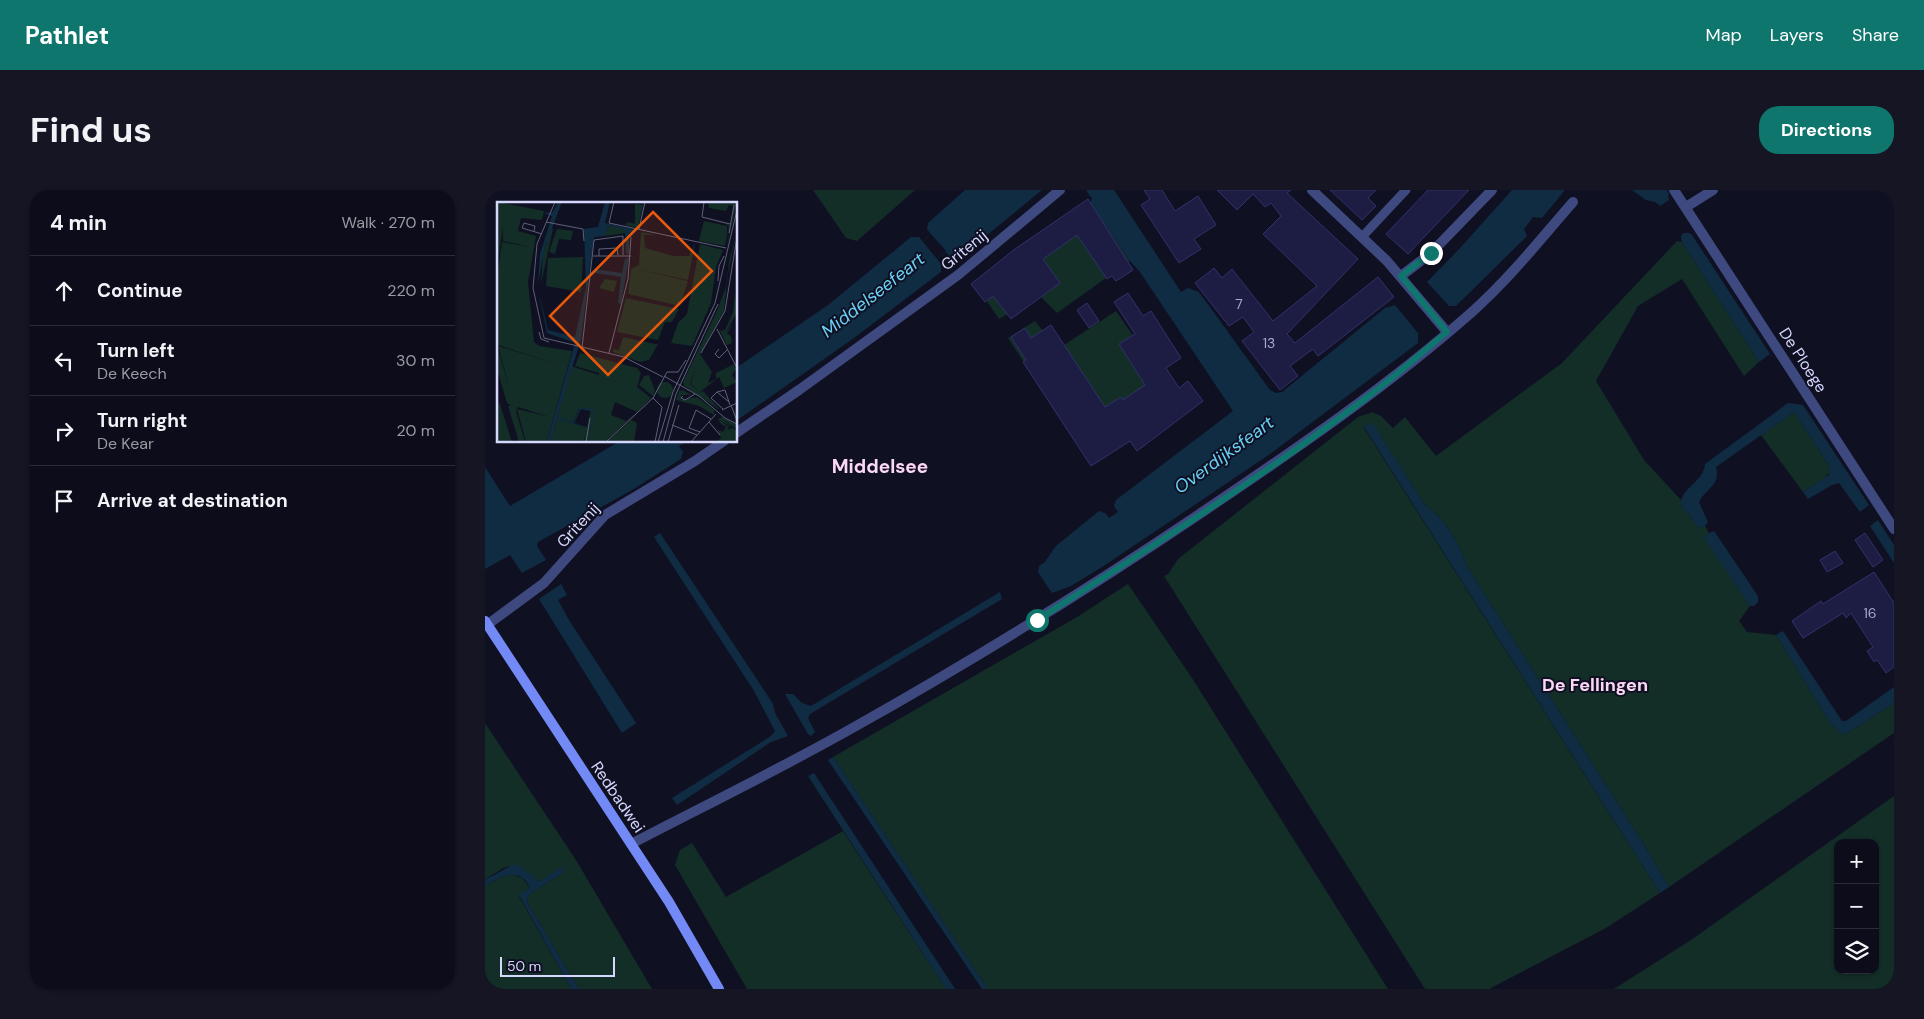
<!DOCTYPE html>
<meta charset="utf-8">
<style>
:root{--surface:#0c0c1a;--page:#151523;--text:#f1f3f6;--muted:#9a9ba2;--line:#2c2c39;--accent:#0f766e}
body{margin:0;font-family:"DM Sans",sans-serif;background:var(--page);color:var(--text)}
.controls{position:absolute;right:15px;bottom:15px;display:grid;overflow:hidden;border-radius:10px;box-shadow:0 1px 4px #0004}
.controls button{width:45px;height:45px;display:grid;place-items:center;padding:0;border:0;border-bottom:1px solid var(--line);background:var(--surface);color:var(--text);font:25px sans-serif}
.scale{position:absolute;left:15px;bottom:12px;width:115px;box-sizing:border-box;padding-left:5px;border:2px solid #d5d8fc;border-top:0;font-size:14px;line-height:18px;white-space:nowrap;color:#d5d8fc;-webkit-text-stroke:4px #101023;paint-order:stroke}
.stop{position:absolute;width:15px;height:15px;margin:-11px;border:4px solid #0f766e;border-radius:50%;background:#fff}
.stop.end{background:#0f766e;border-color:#fff;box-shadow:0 1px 5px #0008}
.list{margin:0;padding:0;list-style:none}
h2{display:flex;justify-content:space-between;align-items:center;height:65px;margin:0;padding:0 20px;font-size:21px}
h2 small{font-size:16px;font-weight:400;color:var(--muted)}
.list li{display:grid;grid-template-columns:32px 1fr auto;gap:15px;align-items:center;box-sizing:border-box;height:70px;padding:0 20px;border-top:1px solid var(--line)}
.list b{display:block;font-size:19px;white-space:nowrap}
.list p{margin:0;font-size:16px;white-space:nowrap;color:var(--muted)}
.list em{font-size:16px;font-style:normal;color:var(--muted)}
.icon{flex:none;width:28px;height:28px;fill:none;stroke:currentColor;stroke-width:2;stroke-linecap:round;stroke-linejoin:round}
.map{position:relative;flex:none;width:1409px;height:799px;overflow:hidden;border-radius:20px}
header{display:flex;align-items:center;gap:30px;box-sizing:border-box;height:70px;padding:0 25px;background:var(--accent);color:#fff}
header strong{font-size:24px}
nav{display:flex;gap:28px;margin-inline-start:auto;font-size:18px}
.intro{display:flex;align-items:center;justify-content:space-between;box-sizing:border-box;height:120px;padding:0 30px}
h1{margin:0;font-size:35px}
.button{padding:12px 22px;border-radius:20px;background:var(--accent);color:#fff;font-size:18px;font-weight:700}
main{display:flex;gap:30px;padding:0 30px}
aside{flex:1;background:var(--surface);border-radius:20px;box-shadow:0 1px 4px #0004}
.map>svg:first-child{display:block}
</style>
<header>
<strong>Pathlet</strong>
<nav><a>Map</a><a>Layers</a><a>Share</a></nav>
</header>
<div class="intro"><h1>Find us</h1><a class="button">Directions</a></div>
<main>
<aside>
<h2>4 min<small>Walk · 270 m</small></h2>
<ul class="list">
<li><svg class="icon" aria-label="ahead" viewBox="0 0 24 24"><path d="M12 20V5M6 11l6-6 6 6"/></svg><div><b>Continue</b></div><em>220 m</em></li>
<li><svg class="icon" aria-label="left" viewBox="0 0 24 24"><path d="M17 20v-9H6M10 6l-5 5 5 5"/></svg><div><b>Turn left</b><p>De Keech</p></div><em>30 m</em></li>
<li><svg class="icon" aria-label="right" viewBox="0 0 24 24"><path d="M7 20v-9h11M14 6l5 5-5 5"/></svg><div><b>Turn right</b><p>De Kear</p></div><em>20 m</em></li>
<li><svg class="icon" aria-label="arrive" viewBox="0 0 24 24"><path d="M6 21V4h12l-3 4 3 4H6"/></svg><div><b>Arrive at destination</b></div></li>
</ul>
</aside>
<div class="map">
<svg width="1409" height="799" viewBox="0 0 1409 799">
<rect width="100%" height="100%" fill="#101023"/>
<g fill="#132d27" fill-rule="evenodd">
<polygon points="328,0 430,0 372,51 361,48"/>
<polygon points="605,13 645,71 572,123 555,106 514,129 491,95"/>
<path d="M 1192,51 L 1197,52 L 1274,172 L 1259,186 L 1197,89 L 1153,116 L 1111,191 L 1159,270 L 1196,310 L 1196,315 L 1214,338 L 1220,336 L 1224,343 L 1220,348 L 1265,416 L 1254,431 L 1262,442 L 1291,445 L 1345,533 L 1356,544 L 1360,544 L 1367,540 L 1409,513 L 1409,543 L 1184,697 L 1158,653 L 983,378 C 971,350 965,334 940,315 L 887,233 L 879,238 L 1175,703 L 1121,738 L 1004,799 L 940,799 L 679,386 L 683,384 L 693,369 L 873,227 L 887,222 L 896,226 L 908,238 L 920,227 L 951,266 L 1077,173 Z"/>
<polygon points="631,121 698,218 645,245 605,273 523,148 550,131 570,156 576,157"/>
<polygon points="1309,222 1345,277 1345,282 1340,288 1318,302 1276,245"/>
<polygon points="643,394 707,488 903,799 503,799 348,567 592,427"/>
<path d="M 0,533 L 91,670 L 167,799 L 94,799 L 42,712 L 43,706 L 45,704 L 79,682 L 56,691 C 50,690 47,686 43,683 C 26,668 16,680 0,690 Z"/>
<path d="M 1409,606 L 1409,799 L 1129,799 L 1206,750 ZM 1353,653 L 1390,653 L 1390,780 L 1353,780 Z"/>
<polygon points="358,641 461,799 262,799 190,675 195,660 207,653 241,707"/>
<polygon points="27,684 37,688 45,698 34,706 86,799 0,799 0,696 14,688"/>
</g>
<g fill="#0f2c43">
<polygon points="480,0 557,0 474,68 465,67 461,62 452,69 456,74 456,82 369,148 251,231 251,178 343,115 426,47 434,47 438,52 446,44 442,39 443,33"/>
<polygon points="601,0 629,0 696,102 703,98 714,102 785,200 791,203 797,202 900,118 910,115 933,143 933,153 785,264 708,316 617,377 586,396 567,403 553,382 554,376 559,373 571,356 614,321 620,323 624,328 633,322 629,316 631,310 748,221 655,82 645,71 605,13 607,9"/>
<polygon points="1027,0 1080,0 1057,28 1048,27 1039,39 1042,46 971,116 964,116 942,92 976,57"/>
<polygon points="1147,0 1182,0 1184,4 1183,6 1184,10 1175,16 1170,12 1161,10"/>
<polygon points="1198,43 1204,43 1207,45 1285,164 1274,172 1197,52 1196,46"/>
<path d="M 1303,213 L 1318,215 L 1384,315 L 1375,322 L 1354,293 L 1347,295 L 1323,309 L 1318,302 L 1344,285 L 1345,277 L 1309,222 L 1231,277 C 1236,295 1221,298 1214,312 L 1223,332 L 1220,336 L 1214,338 L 1196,315 C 1195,298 1219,292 1220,274 Z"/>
<path d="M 887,232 L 940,315 C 965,334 971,350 983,378 L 1158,653 L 1184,697 L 1175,703 L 879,237 Z"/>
<polygon points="135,251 203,251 194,256 198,262 196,269 147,300 53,352 52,356 61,370 37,383 25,365 0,379 0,277 25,316"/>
<polygon points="1393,330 1409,355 1409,373 1385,336"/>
<polygon points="1229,341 1273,406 1273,412 1269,416 1265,416 1219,348 1224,343"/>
<polygon points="175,343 283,506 288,514 290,523 303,546 286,552 192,615 187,608 286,546 290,541 269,501 169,347"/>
<polygon points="76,394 82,405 73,410 84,430 151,533 137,543 54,409"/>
<polygon points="515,402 517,409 325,524 323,528 330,542 326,546 323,544 300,504 308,504 317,513 326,516"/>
<polygon points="1298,441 1357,531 1361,531 1409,497 1409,513 1367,540 1360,544 1356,544 1345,533 1291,445"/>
<polygon points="348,567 503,799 497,799 343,570"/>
<polygon points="329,583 470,799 461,799 323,586"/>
<path d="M 27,675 L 34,675 L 52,690 L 56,691 L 77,676 L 79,682 L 45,704 L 43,706 L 42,712 L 94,799 L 86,799 L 34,705 L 45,698 C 34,676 16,686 0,696 L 0,690 Z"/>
</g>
<polygon fill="#101023" points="446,44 461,61 452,69 438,52"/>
<g fill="#1d1d43" stroke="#31316d">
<polygon points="659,0 677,0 690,21 713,6 731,35 709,49 716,59 694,73 656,15 665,9"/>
<polygon points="732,0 806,0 802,3 873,69 802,144 810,153 893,87 909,107 833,166 828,159 805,176 813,186 795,200 757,151 769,142 758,127 744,136 710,93 729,78 737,88 747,79 788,131 832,96 778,44 796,26 786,13 780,17 768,4 752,20"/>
<polygon points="845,0 891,0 883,8 891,16 877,30"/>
<polygon points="943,0 984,0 923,64 901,44"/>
<polygon points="603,9 648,80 631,91 627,86 622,89 592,45 558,69 575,93 526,129 508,106 500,112 486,94 530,59"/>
<polygon points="643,103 658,126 666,121 696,168 681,178 694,198 703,191 718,211 652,261 645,251 606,276 538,172 541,170 526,147 540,138 546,148 566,135 620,217 636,207 638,210 660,195 634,154 650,144 629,112"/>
<polygon points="602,113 614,131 604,138 592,120"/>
<polygon points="1380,343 1398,370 1388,377 1370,350"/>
<polygon points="1350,361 1358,373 1342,382 1335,370"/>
<polygon points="1389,382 1409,413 1409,477 1401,483 1392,470 1389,472 1382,461 1388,457 1366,423 1361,428 1358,423 1318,448 1307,431 1336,411 1338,414"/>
</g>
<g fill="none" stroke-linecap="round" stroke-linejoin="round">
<polyline stroke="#3e497f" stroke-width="9" points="877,47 921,0"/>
<g stroke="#3e497f" stroke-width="10">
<polyline points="827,0 902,71 962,142"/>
<polyline points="1189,0 1409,339"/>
<polyline points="1201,17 1228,0"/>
<polyline points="916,86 946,63 1007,0"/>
<polyline points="251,243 314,200 473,85 575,0"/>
<polyline points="2,435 59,393 120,325 210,271 239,251"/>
<path d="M 146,654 C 221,615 297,578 371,536 C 490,469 605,398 719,321 C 811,259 903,196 987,122 C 1024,89 1055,50 1088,12"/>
</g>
<polyline stroke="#7289f6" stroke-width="10" points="0,431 184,712 234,799"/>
</g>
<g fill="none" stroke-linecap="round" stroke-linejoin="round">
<path stroke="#0f766e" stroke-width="6" d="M 552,430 C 665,358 779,286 885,205 C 912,185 936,163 962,142 L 916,86 L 946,63"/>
</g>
<g text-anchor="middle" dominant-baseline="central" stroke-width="4" stroke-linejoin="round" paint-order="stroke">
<g font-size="14" fill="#a7a9ce">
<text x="754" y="114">7</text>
<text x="784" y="153">13</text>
<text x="1385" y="423">16</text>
</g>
<g font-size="16" fill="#d5d8fc" stroke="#101023">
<text transform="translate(479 60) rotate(-39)">Gritenij</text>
<text transform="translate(1318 170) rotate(57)">De Ploege</text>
<text transform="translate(93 335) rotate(-47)">Gritenij</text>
<text transform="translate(133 607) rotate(56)">Redbadwei</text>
</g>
<g font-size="18" font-style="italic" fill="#6ad1f5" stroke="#101023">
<text transform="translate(388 105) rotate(-38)">Middelseefeart</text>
<text transform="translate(739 265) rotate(-36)">Overdijksfeart</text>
</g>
<g font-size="18" font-weight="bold" fill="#fcd7f6" stroke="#101023">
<text x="1110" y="495">De Fellingen</text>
</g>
<g font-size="19" font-weight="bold" fill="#fcd7f6" stroke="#101023">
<text x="395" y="276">Middelsee</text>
</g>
</g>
<g transform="translate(12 12)">
<rect width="240" height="240" fill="#101023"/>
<path d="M 0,0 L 47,9 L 45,18 L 24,16 L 21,29 L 39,34 L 31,80 L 37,140 L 42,144 L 75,149 L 50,240 L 29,240 L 20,207 L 53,215 L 21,205 L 19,209 L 28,240 L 22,240 L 11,204 L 14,203 L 10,201 L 0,167 L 0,144 L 13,188 L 1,144 L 56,161 L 1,143 L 0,74 L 5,40 L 34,45 L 6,39 L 6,25 L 0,67 ZM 211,0 L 240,0 L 229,49 L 237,4 L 232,3 L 229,9 L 212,6 ZM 138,2 L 146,3 L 141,26 L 128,23 L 131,20 L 138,22 ZM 206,16 L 231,22 L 232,23 L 228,44 L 202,39 L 207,19 L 230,24 L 230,32 L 232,25 L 229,22 ZM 111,24 L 128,27 L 129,31 L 108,34 ZM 54,25 L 56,27 L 44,82 L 46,52 ZM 60,27 L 76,29 L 74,38 L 62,37 L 58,52 L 52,50 ZM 144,30 L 159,33 L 147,33 L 148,46 L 177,54 L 192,54 L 198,41 L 191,78 L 135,66 L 191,79 L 183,104 L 131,92 L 134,67 L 142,63 ZM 240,30 L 231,71 L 227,109 L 203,152 L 215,170 L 211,181 L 219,177 L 219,171 L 237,162 L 239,167 L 235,173 L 240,180 L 227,186 L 222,175 L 203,190 L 194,182 L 198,168 L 193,182 L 203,190 L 206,189 L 223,208 L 187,184 L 186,180 L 219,111 L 229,85 L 232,59 ZM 203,42 L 226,48 L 219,65 L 214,101 L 195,144 L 174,141 L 181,121 L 190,112 ZM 86,55 L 84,90 L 49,84 L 51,56 ZM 108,77 L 120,79 L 117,90 L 102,86 ZM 238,90 L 240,111 L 226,135 L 236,120 L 230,132 L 234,134 L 235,141 L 230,143 L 235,154 L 223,129 L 228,128 L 236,110 ZM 129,96 L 182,107 L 175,120 L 168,120 L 161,138 L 120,130 ZM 126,135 L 158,142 L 161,142 L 152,158 L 143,160 L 116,150 L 116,147 L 122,148 ZM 83,151 L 140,166 L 144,171 L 140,185 L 154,196 L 140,210 L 118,200 L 114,213 L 129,219 L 139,211 L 108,240 L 87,240 L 88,233 L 86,240 L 53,240 L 60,217 L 89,225 L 89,229 L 94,207 L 82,207 L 76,220 L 60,216 L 74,164 L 102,173 L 102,171 L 78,164 ZM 152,173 L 158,189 L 156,194 L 142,183 L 147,174 ZM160 188a8 8 0 1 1 16 0a8 8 0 1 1-16 0ZM 186,188 L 194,193 L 184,193 L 184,198 L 200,195 L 217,208 L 217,213 L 202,204 L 179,198 L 182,189 ZM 0,200 L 3,202 L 15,240 L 0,240 ZM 225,215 L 240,223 L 240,227 L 225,217 L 240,229 L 240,240 L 219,240 L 224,236 L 221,228 L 226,230 L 229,225 L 224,222 L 221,217 L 232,225 L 230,228 L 236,226 L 221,217 ZM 134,218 L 140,221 L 137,240 L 110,240 Z" fill="#132d27"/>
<path d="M 61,0 L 65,0 L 48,44 L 41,82 L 43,52 L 55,14 L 47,11 L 56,10 ZM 108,0 L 113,0 L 108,21 L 140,28 L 132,31 L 132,52 L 129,52 L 128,27 L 111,24 L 108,34 L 97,35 L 84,137 L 60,215 L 76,220 L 83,206 L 95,207 L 98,210 L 91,240 L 97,210 L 84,207 L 77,221 L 90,225 L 89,230 L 89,225 L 60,217 L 53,240 L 50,240 L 78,141 L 50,131 L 41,88 L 51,128 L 78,135 L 89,85 L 87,27 L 101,25 ZM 132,56 L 124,102 L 121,101 L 124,75 L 98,71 L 97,67 L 125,71 L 128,57 Z" fill="#0f2c43"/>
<path fill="none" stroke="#5f607a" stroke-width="1" d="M 117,0 L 112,21 L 229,46M 207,0 L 205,15 L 233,22M 49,20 L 86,27 L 87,39M 142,27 L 148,0M 37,29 L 38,24 L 27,21 L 25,26 L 45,32M 232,31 L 237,3M 96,54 L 134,54M 102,54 L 102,47 L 120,46 L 121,53M 221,79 L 222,64 L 227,54M 36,86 L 47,136 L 127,155 L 166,175M 36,86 L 40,42 L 58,0M 220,127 L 240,166M 42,130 L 44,137 L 52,140M 85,146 L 97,38 L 126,34 L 126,53M 222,147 L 218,152 L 222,156 L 230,148M 112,151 L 131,77 L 134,35M 204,151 L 228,109 L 240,35M 167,174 L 202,194 L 228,216 L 240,222M 220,190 L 214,196 L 226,207M 186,194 L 184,196 L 188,198 L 198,192M 156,196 L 165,205 L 158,240M 232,200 L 220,190 L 228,188 L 233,203M 234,203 L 240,219M 225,208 L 240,201M 212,220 L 223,233M 175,223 L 200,233M 203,230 L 192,226 L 199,208 L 214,217M 89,240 L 93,216M 109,240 L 156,196 L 170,170 L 181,170 L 189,158M 161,240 L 176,190 L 218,101 L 240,8M 166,240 L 179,192 L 221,102M 171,240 L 182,203M 194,240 L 219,212"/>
<path fill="#e8590c" fill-opacity="0.15" stroke="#e8590c" stroke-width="2.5" d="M 156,10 L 215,69 L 111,173 L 53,114 Z"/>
<rect width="240" height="240" fill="none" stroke="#d5d8fc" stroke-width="2.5"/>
</g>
</svg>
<div class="controls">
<button>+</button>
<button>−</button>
<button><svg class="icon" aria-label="layers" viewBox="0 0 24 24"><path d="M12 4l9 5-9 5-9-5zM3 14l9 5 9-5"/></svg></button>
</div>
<div class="scale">50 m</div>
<div class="stop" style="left:552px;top:430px"></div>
<div class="stop end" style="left:946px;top:63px"></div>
</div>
</main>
